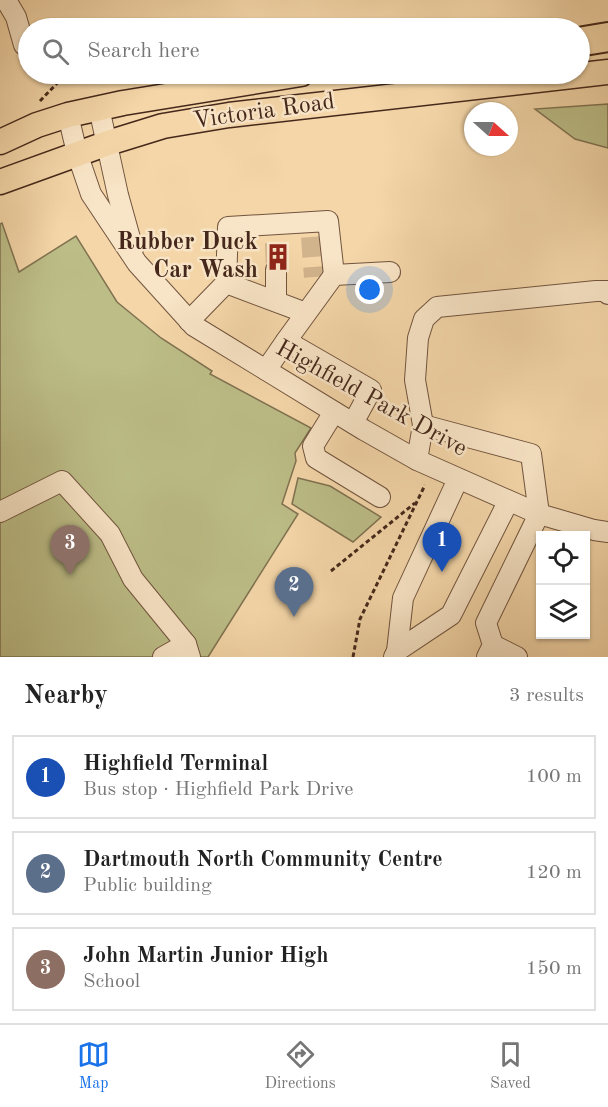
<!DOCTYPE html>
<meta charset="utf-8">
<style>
:root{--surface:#fff;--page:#f6f6f6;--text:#222;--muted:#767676;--line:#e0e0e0;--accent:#1a73e8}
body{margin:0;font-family:"Old Standard TT",serif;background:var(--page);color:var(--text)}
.controls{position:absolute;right:18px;bottom:18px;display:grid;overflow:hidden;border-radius:0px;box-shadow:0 2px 4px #0004}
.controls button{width:54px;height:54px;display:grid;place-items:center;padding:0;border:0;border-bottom:2px solid var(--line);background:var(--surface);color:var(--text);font:30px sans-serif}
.compass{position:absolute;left:464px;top:102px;width:54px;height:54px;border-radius:50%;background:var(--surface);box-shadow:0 2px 4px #0004;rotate:111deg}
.you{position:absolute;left:370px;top:290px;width:21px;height:21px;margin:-15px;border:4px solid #fff;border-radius:50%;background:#1a73e8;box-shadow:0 0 0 9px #1a73e833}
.badge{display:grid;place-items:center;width:39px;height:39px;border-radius:50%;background:var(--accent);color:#fff;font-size:20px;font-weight:700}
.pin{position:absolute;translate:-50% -50px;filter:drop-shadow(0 2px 3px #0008)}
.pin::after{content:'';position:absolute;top:32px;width:21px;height:18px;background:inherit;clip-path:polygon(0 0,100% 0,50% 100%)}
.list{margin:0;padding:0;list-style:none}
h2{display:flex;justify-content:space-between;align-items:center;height:78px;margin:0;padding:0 24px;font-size:26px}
h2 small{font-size:20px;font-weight:400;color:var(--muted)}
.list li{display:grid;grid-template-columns:39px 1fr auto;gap:18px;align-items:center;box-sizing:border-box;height:84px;margin:0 12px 12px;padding:0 12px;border:2px solid var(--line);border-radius:0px}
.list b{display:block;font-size:22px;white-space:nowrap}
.list p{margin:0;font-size:20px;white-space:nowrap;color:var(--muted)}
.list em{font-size:20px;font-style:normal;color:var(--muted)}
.icon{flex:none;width:33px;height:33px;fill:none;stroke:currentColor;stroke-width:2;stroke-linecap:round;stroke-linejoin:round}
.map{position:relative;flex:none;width:608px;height:657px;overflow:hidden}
.search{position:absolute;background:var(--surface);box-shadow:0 2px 4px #0004;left:18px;right:18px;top:18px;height:66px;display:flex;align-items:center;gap:15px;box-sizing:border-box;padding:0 21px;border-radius:33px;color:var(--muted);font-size:22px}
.sheet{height:366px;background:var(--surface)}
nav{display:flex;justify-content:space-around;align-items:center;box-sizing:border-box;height:84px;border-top:2px solid var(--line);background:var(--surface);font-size:16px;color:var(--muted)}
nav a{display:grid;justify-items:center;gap:3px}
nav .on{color:var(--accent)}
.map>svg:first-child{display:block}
</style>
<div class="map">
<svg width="608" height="657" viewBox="0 0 608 657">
<rect width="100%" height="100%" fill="#f4d6a8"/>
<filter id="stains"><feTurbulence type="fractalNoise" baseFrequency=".00333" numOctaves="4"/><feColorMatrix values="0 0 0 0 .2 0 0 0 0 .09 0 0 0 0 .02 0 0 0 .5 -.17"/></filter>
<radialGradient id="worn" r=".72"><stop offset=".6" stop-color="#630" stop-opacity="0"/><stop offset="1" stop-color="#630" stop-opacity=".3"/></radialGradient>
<g fill="#bcbd87" stroke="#807251" stroke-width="1.5">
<polygon points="608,104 608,148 575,139 535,109"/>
<polygon points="2,223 19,272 76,236 117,302 161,338 212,371 210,374 311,428 295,453 296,461 282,504 298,514 208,657 0,657 0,224"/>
<polygon points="298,478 330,486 381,517 353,542 292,504"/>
</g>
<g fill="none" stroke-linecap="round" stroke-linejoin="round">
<g stroke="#d1b38c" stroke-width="20" stroke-dasharray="20 10" stroke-linecap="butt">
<polyline points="311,237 314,277"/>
<polyline points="275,243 276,270"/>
</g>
<defs>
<g id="minor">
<polyline points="6,0 16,17 24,45"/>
<polyline points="99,108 118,195 133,249"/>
<polyline points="68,115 77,153 91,194 137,263 194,326 364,430 417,460 539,514 594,530 608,532"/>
<polyline points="276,270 276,301"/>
<polyline points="226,283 306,313"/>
<polyline points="189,321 226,283 228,227 328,221 334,275"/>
<polyline points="286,341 334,275 390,272"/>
<polyline points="266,370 286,341 371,390 353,423"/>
<polyline points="334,412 313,446 316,458 380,497"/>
<polyline points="423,425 531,454 539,514 486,623 493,645 487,657"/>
<polyline points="417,460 423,425 415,380 418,338 424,319 437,307 596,291 608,291 608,294"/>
<polyline points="0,512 62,481 110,534 133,579 186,644 190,657"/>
<polyline points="493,645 517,657"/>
<polyline points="397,651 451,615 508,502"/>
<polyline points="163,657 186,644"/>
<polyline points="394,657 397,651 403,598 458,479"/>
</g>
<g id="major">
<polyline points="0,142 37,125 68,115 123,103 301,74"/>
<polyline points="0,182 108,143 163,126 229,115 608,72"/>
</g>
<polyline id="highway" points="584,41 608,37"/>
</defs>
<use href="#minor" stroke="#71543e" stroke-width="22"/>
<use href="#major" stroke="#45281b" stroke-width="27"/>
<use href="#highway" stroke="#45281b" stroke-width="32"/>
<g stroke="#45281b" stroke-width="3" stroke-dasharray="4.5 3" stroke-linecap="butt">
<polyline points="40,101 63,77 63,74"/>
<polyline points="331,571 415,503"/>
<polyline points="353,657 360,619 425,485"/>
</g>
<use href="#minor" stroke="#f8e4c6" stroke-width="20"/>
<use href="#major" stroke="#f4d6a8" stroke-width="24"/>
<use href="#highway" stroke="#f4d6a8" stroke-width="28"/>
</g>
<defs>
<symbol id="building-bare" viewBox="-9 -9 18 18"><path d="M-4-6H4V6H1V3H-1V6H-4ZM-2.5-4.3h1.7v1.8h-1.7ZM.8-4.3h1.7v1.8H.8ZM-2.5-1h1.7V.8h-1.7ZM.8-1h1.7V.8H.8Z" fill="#8f2418" stroke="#f8e4c6" stroke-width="2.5" paint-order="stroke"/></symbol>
</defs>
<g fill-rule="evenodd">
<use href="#building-bare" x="259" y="238" width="38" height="38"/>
</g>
<g text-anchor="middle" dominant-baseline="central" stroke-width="5" stroke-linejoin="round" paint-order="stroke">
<g font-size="24" fill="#45281b" stroke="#f8e4c6">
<text transform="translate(264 112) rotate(-8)">Victoria Road</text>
<text transform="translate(371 399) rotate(29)">Highfield Park Drive</text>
</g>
<g font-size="24" font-weight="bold" fill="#45281b" stroke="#f8e4c6" text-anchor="end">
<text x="258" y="243">Rubber Duck<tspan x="258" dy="28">Car Wash</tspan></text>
</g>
</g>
<rect width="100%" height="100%" filter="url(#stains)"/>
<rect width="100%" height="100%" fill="url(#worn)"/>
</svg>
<div class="controls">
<button><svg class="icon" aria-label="locate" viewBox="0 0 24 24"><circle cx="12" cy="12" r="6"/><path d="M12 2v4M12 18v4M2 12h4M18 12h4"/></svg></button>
<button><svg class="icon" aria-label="layers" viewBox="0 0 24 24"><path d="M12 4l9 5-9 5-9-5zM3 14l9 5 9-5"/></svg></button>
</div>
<svg class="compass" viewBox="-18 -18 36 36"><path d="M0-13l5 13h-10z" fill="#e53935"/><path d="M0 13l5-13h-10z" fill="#767676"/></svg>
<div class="you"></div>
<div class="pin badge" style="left:442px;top:572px;background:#1a4fb4">1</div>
<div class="pin badge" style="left:294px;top:617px;background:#5c6f8a">2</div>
<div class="pin badge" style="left:70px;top:575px;background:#8d6e63">3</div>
<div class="search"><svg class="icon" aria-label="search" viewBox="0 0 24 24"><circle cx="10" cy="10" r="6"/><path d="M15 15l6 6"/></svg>Search here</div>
</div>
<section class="sheet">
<h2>Nearby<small>3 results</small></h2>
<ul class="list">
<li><span class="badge" style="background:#1a4fb4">1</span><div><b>Highfield Terminal</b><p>Bus stop · Highfield Park Drive</p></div><em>100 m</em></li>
<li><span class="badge" style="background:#5c6f8a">2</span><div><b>Dartmouth North Community Centre</b><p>Public building</p></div><em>120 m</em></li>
<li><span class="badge" style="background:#8d6e63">3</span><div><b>John Martin Junior High</b><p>School</p></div><em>150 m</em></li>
</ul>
</section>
<nav>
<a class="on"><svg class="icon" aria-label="map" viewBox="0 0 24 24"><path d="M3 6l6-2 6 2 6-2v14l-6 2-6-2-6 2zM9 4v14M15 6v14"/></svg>Map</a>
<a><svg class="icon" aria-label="directions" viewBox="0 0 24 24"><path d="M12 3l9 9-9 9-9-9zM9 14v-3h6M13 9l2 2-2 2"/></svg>Directions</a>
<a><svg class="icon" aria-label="saved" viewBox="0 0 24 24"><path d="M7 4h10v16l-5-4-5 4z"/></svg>Saved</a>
</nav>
